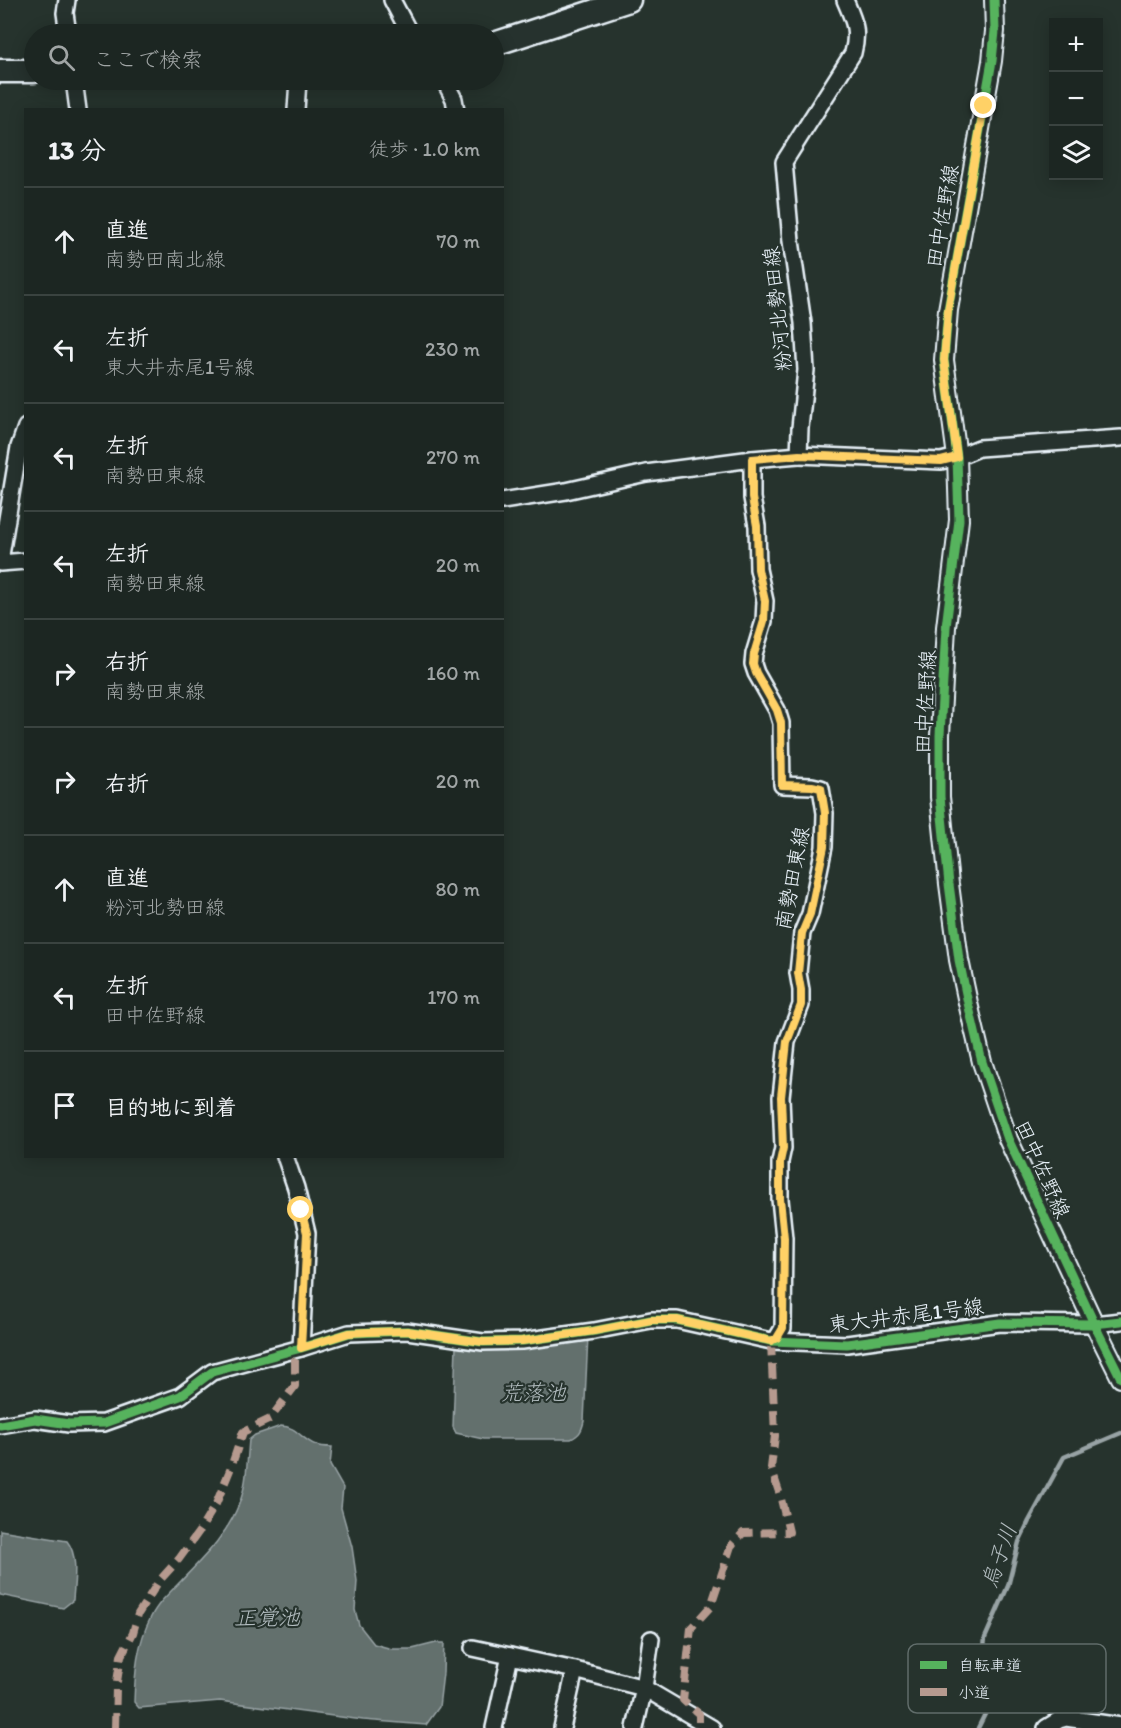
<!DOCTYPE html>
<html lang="ja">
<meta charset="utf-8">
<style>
:root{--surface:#1c2622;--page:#29322f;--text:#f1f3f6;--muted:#a0a5a5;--line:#3a4340}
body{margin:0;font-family:Itim,"Klee One",sans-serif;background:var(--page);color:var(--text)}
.controls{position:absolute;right:18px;top:18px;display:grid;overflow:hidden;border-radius:0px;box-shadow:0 3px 15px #0003}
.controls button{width:54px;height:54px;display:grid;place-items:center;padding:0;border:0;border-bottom:2px solid var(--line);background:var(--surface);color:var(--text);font:30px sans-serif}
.stop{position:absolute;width:18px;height:18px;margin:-14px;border:4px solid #ffd166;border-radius:50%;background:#fff}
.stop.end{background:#ffd166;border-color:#fff;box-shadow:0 2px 6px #0008}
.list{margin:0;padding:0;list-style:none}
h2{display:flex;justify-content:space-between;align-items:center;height:78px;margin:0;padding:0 24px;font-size:26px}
h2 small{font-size:20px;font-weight:400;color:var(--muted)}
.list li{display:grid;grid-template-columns:39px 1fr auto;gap:18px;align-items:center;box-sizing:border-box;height:108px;padding:0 24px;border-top:2px solid var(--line)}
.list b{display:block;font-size:22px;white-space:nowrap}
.list p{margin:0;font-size:20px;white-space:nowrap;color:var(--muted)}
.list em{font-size:20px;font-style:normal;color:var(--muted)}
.icon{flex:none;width:33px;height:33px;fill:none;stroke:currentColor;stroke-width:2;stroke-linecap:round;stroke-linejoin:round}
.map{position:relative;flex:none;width:1121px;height:1728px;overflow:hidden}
.search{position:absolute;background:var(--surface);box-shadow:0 3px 15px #0003;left:24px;top:24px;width:480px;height:66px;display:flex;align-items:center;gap:15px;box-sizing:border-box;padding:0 21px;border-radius:33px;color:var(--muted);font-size:22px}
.panel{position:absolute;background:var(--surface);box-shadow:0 3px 15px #0003;left:24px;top:108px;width:480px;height:1050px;border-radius:0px}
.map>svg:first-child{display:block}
</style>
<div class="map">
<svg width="1121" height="1728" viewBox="0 0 1121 1728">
<rect width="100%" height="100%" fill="#26332d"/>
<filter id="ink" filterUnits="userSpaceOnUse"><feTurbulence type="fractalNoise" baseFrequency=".0167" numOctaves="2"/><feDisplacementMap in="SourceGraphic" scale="12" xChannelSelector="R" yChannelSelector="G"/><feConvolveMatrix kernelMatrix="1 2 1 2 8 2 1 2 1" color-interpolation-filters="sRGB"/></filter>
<g filter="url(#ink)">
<g fill="#636f6d" stroke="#98a3a5" stroke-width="1.5">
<path d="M 588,1336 L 584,1421 C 582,1430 580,1435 571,1439 L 483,1439 L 456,1433 L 453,1427 L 456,1347 L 462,1343 Z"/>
<path d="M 281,1426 C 296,1426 302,1440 316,1445 C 321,1447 326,1447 332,1447 L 330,1465 L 343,1488 L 341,1508 L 352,1547 L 357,1581 L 355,1610 L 359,1625 L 374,1644 L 392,1649 L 412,1649 L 436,1643 L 444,1643 L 443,1673 L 439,1707 L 426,1725 L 363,1720 L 220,1701 L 139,1708 L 134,1702 C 135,1672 137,1644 151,1617 C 158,1603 170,1592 181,1581 C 203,1558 227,1535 239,1504 C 247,1485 247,1461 249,1440 L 255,1435 Z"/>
<path d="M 0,1530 L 67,1541 C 79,1556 74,1582 73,1600 L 63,1608 L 0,1595 Z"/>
</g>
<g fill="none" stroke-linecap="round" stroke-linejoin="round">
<polyline stroke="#98a3a5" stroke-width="4.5" points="978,1728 990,1704 993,1696 992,1686 983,1657 985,1638 1008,1586 1019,1542 1029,1521 1064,1457 1121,1433"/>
<defs>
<g id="minor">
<polyline points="67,0 65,13 68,34"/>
<polyline points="392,0 410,34"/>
<path d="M 845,0 C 854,21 859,30 853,53 L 784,162 L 791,241 L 803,323 L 806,370 L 800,428 L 799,455 L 941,461 L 957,457 L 979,448 L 1121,438"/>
<polyline points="74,80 78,110"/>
<polyline points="444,80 454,99 456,110"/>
<polyline points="296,110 298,80"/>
<polyline points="752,459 752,498 757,526 758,569 765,601 764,621 754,654 753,664 756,673 777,710 781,723 782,785 812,786 821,788 825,813 824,847 810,914 802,933 798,973 801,990 801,1005 787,1042 781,1097 783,1148 780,1162 780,1199 784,1238 783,1328 777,1338 771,1341"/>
<polyline points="502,501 566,491 646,473 752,459 799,455"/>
<polyline points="0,561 19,447 26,427"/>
<polyline points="0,563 26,561"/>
<polyline points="285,1156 296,1188 307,1233 301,1348"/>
<polyline points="0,1425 35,1419 69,1424 104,1423 180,1396 212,1372 301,1348 349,1333 407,1331 483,1342 522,1341 594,1331 651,1320 677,1320 771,1341 847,1344 1000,1323 1094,1324 1121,1321"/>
<polyline points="473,1648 575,1670 644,1688 712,1728"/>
<polyline points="494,1728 510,1656"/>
<polyline points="562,1728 575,1670"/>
<polyline points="635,1728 644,1688 651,1639"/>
<polyline points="1046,1728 1059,1720 1066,1718 1121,1726"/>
</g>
<polyline id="tertiary" points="994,0 995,31 992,61 948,310 944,360 957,457 959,520 946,627 940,735 940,797 949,884 959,960 968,1003 982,1062 1008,1139 1099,1334 1121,1378"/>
<g id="primary">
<polyline points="494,44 629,0"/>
<polyline points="0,71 34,71"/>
</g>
</defs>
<use href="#minor" stroke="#e8f1f8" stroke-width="20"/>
<use href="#tertiary" stroke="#e8f1f8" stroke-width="22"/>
<use href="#primary" stroke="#e8f1f8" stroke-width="27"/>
<use href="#minor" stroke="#26332d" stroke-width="15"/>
<use href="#tertiary" stroke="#26332d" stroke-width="18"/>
<use href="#primary" stroke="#26332d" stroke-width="22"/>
<g stroke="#b69a8f" stroke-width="8" stroke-dasharray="15 8" stroke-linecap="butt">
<polyline points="699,1722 699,1714 683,1700 691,1628 711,1606 731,1546 743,1533 789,1532 780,1495 771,1468 775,1436 771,1341"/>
<polyline points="115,1728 116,1688 121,1656 133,1633 138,1614 159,1581 179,1559 200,1530 216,1504 230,1470 243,1432 270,1419 295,1386 295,1360 301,1348"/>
</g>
<defs>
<g id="cycleway">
<polyline points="994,0 995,31 992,61 948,310 944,360 957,457 959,520 946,627 940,735 940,797 949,884 959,960 968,1003 982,1062 1008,1139 1099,1334 1121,1378"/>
<polyline points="0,1425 35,1419 69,1424 104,1423 180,1396 212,1372 301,1348 349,1333 407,1331 483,1342 522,1341 594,1331 651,1320 677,1320 771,1341 847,1344 1000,1323 1094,1324 1121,1321"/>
</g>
</defs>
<use href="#cycleway" stroke="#26332d" stroke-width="13"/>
<use href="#cycleway" stroke="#56b35d" stroke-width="9"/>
</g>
</g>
<g fill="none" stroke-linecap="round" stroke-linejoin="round" filter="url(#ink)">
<polyline stroke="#ffd166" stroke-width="8" points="301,1210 307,1233 301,1348 349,1333 368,1332 407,1331 483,1342 522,1341 594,1331 651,1320 677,1320 771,1341 777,1338 783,1328 784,1238 780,1199 780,1162 783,1148 781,1097 787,1042 801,1005 801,990 798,973 802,933 810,914 824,847 825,813 821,788 812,786 782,785 781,723 777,710 756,673 753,664 754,654 764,621 765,601 758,569 757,526 752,498 752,459 799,455 941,461 957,457 944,360 948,310 984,106"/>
</g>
<g text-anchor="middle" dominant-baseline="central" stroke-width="4.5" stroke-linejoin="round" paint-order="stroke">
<g font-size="21" fill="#e8f1f8" stroke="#26332d">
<text transform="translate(942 216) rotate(-80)">田中佐野線</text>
<text transform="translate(777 309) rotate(-96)">粉河北勢田線</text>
<text transform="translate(925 702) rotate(-87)">田中佐野線</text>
<text transform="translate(792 878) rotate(-79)">南勢田東線</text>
<text transform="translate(1043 1169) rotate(66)">田中佐野線</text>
<text transform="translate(906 1315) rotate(-7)">東大井赤尾1号線</text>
</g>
<g font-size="22" font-style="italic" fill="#b3bdc0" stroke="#26332d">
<text x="533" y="1392">荒落池</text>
<text transform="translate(999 1556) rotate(-71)">烏子川</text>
<text x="267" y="1617">正覚池</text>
</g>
</g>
<rect x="908" y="1644" width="198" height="69" rx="9" fill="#26332d" stroke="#606c6a" stroke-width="1.5"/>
<rect x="920" y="1661" width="27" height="8" fill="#56b35d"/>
<rect x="920" y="1688" width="27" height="8" fill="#b69a8f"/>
<g font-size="16" fill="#e8f1f8">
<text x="958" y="1671">自転車道</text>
<text x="958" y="1698">小道</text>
</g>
</svg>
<div class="controls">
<button>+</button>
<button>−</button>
<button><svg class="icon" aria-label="layers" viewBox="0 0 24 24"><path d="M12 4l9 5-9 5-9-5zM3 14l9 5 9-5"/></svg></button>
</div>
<div class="stop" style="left:301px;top:1210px"></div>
<div class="stop end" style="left:984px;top:106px"></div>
<div class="search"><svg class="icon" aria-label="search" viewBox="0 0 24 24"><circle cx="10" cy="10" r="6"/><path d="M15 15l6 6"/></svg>ここで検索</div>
<section class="panel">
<h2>13 分<small>徒歩 · 1.0 km</small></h2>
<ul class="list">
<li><svg class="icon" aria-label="ahead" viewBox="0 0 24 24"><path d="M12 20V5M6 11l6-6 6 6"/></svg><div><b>直進</b><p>南勢田南北線</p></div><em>70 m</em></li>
<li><svg class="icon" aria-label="left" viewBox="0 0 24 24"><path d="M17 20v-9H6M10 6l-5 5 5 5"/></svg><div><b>左折</b><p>東大井赤尾1号線</p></div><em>230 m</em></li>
<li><svg class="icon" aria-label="left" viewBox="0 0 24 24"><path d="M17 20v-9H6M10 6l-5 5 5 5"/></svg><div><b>左折</b><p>南勢田東線</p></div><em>270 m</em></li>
<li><svg class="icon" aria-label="left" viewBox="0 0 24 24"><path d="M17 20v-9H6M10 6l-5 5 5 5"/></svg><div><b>左折</b><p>南勢田東線</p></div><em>20 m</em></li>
<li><svg class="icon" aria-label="right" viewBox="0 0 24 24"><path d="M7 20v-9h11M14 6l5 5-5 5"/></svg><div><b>右折</b><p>南勢田東線</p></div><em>160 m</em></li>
<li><svg class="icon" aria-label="right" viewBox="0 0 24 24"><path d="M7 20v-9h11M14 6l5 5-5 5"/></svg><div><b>右折</b></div><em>20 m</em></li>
<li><svg class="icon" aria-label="ahead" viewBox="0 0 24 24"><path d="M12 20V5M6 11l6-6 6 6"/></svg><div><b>直進</b><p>粉河北勢田線</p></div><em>80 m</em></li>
<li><svg class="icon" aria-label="left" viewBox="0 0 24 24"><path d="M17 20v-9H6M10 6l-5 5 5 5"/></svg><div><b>左折</b><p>田中佐野線</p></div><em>170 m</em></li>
<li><svg class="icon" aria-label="arrive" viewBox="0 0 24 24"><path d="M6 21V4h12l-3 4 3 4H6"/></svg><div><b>目的地に到着</b></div></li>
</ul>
</section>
</div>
